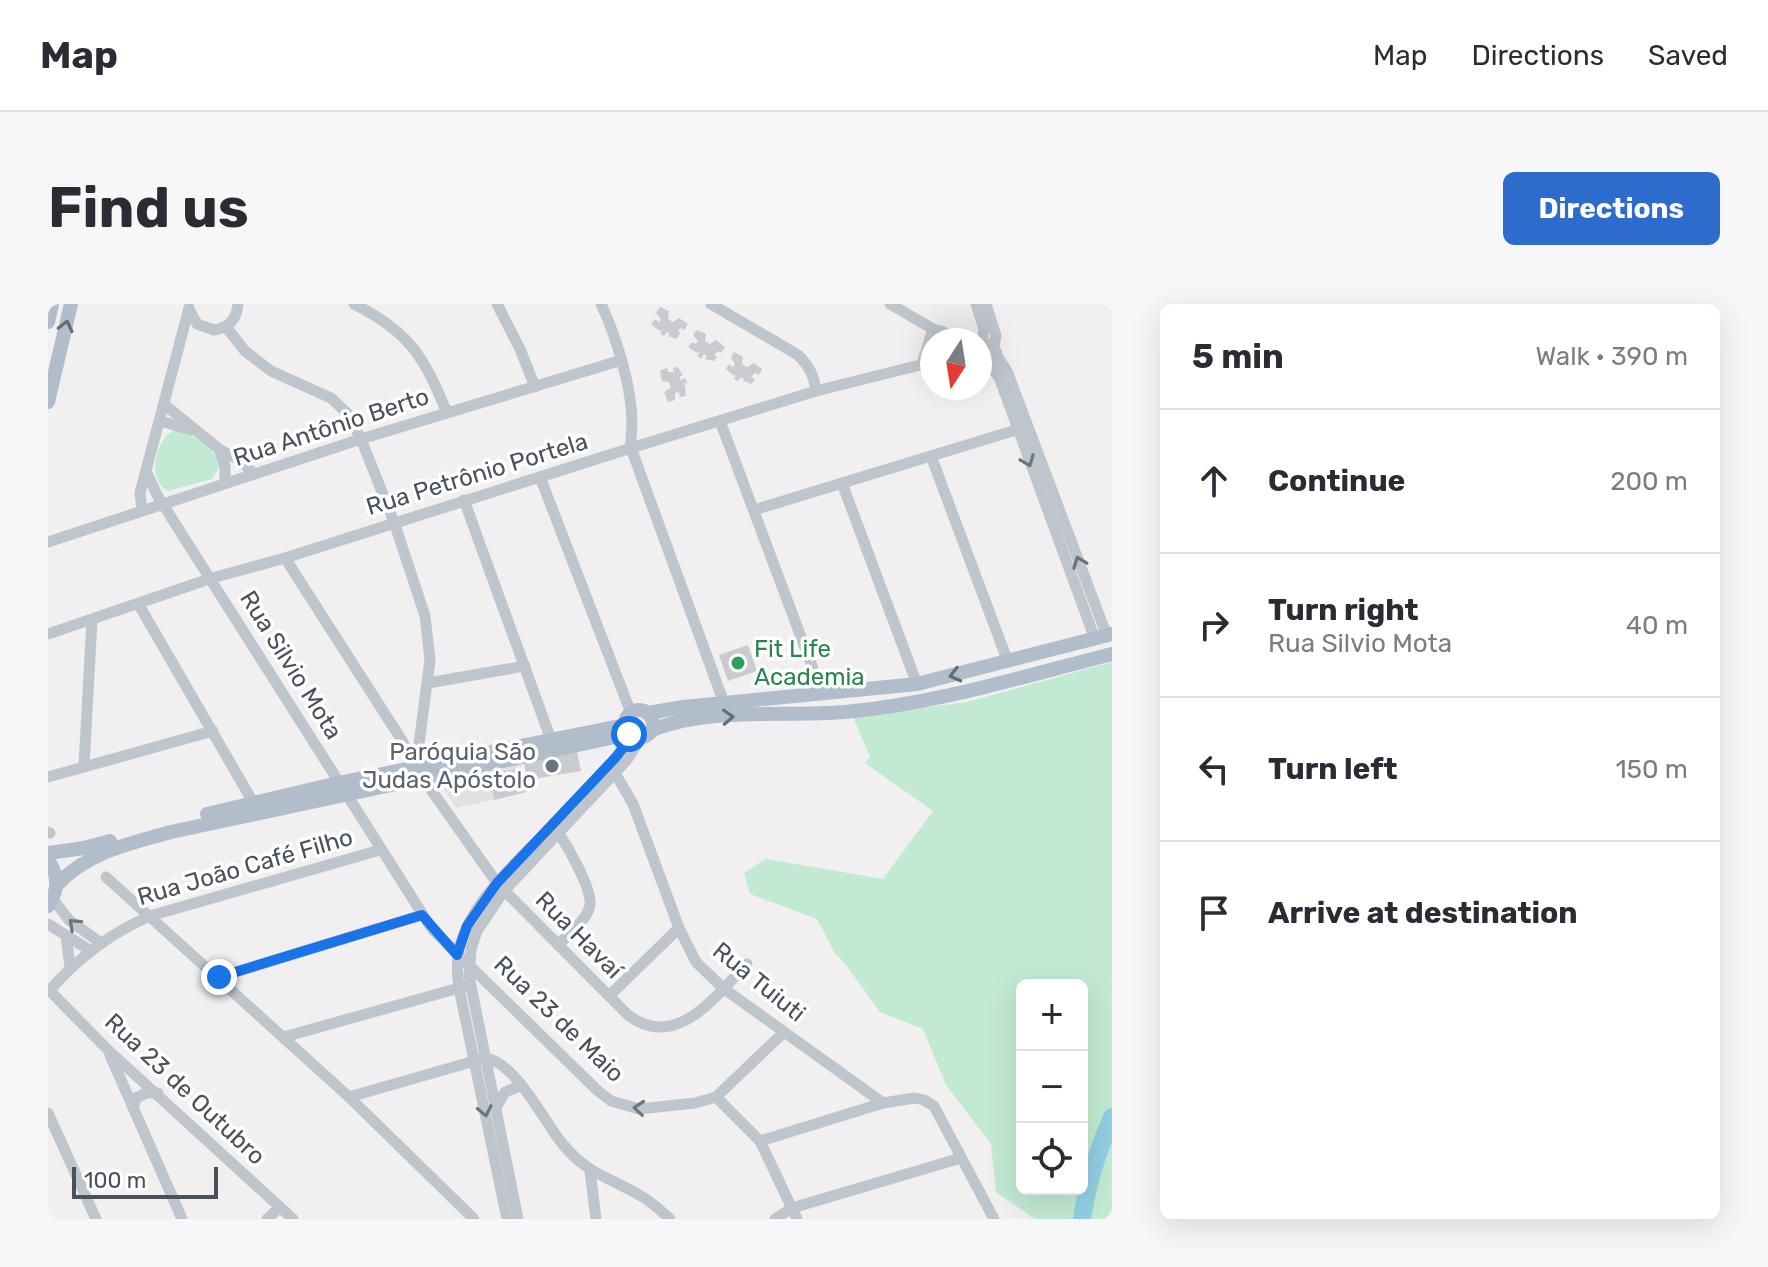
<!DOCTYPE html>
<meta charset="utf-8">
<style>
:root{--surface:#fff;--page:#f7f7f7;--text:#2b2b33;--muted:#7c7c81;--line:#e1e1e2;--accent:#2d6ccd}
body{margin:0;font-family:Rubik,sans-serif;background:var(--page);color:var(--text)}
.controls{position:absolute;right:24px;bottom:24px;display:grid;overflow:hidden;border-radius:12px;box-shadow:0 8px 32px #0002}
.controls button{width:72px;height:72px;display:grid;place-items:center;padding:0;border:0;border-bottom:2px solid var(--line);background:var(--surface);color:var(--text);font:40px sans-serif}
.compass{position:absolute;left:872px;top:24px;width:72px;height:72px;border-radius:50%;background:var(--surface);box-shadow:0 8px 32px #0002;rotate:192deg}
.scale{position:absolute;left:24px;bottom:20px;width:146px;box-sizing:border-box;padding-left:8px;border:4px solid #49515a;border-top:0;font-size:22px;line-height:28px;white-space:nowrap;color:#49515a;-webkit-text-stroke:6px #fff;paint-order:stroke}
.stop{position:absolute;width:24px;height:24px;margin:-18px;border:6px solid #1a73e8;border-radius:50%;background:#fff}
.stop.end{background:#1a73e8;border-color:#fff;box-shadow:0 2px 8px #0008}
.list{margin:0;padding:0;list-style:none}
h2{display:flex;justify-content:space-between;align-items:center;height:104px;margin:0;padding:0 32px;font-size:34px}
h2 small{font-size:26px;font-weight:400;color:var(--muted)}
.list li{display:grid;grid-template-columns:52px 1fr auto;gap:24px;align-items:center;box-sizing:border-box;height:144px;padding:0 32px;border-top:2px solid var(--line)}
.list b{display:block;font-size:30px;white-space:nowrap}
.list p{margin:0;font-size:26px;white-space:nowrap;color:var(--muted)}
.list em{font-size:26px;font-style:normal;color:var(--muted)}
.icon{flex:none;width:44px;height:44px;fill:none;stroke:currentColor;stroke-width:2;stroke-linecap:round;stroke-linejoin:round}
.map{position:relative;flex:none;width:1064px;height:915px;overflow:hidden;border-radius:12px}
header{display:flex;align-items:center;gap:48px;box-sizing:border-box;height:112px;padding:0 40px;background:var(--surface);border-bottom:2px solid var(--line)}
header strong{font-size:38px}
nav{display:flex;gap:44px;margin-inline-start:auto;font-size:28px}
.intro{display:flex;align-items:center;justify-content:space-between;box-sizing:border-box;height:192px;padding:0 48px}
h1{margin:0;font-size:56px}
.button{padding:20px 36px;border-radius:12px;background:var(--accent);color:#fff;font-size:28px;font-weight:700}
main{display:flex;gap:48px;padding:0 48px}
aside{flex:1;background:var(--surface);border-radius:12px;box-shadow:0 8px 32px #0002}
.map>svg:first-child{display:block}
</style>
<header>
<strong>Map</strong>
<nav><a>Map</a><a>Directions</a><a>Saved</a></nav>
</header>
<div class="intro"><h1>Find us</h1><a class="button">Directions</a></div>
<main>
<div class="map">
<svg width="1064" height="915" viewBox="0 0 1064 915">
<rect width="100%" height="100%" fill="#f1efef"/>
<polygon fill="#e2e0e0" points="473,457 478,488 408,504 396,485 395,477 399,471"/>
<g fill="#c2ead3" fill-rule="evenodd">
<path d="M 127,126 C 145,129 167,144 172,162 L 164,175 L 120,187 C 98,177 107,134 127,126 Z"/>
<path d="M 1064,358 L 1064,915 L 987,915 L 948,888 L 943,840 L 898,781 L 875,725 L 832,708 L 798,661 L 786,648 L 769,615 L 702,590 L 696,569 L 718,555 L 835,575 L 885,507 L 817,459 L 822,453 L 805,413 L 919,398 ZM 974,681 L 1034,681 L 1034,885 L 974,885 Z"/>
</g>
<g fill="none" stroke-linecap="round" stroke-linejoin="round">
<path stroke="#93cee2" stroke-width="18" d="M 1034,915 C 1039,879 1050,846 1064,813"/>
</g>
<g fill="#c9cbd1">
<polygon points="612,3 621,7 620,15 625,18 631,14 640,20 636,26 633,24 630,26 632,30 629,35 620,32 622,30 619,28 616,32 612,30 615,25 612,27 603,20 607,15 611,18 613,15 608,9"/>
<polygon points="649,26 658,30 657,37 662,40 668,36 677,43 673,49 670,47 666,51 669,53 666,57 657,55 659,52 656,50 653,55 649,52 652,48 649,49 640,43 644,38 648,40 650,37 645,31"/>
<polygon points="686,48 695,53 694,60 699,63 706,59 714,65 711,71 707,69 703,73 707,75 704,80 695,77 696,75 693,73 690,77 686,75 689,70 686,72 678,65 681,60 685,63 687,60 683,54"/>
<polygon points="630,63 635,72 632,72 632,76 638,74 639,79 634,80 637,81 638,92 632,93 631,88 627,89 627,96 620,98 616,88 623,84 621,78 614,77 612,66 619,64 620,68 626,68 625,64"/>
<polygon points="700,341 709,367 680,377 671,351"/>
<polygon points="529,448 533,467 479,476 476,458"/>
<polygon points="474,464 478,488 446,496 441,470"/>
</g>
<g fill="none" stroke-linecap="round" stroke-linejoin="round">
<g stroke="#bfc5cc" stroke-width="11">
<path d="M 306,0 C 362,28 376,53 399,109"/>
<polyline points="449,0 472,45 487,83"/>
<path d="M 553,0 C 568,32 584,83 584,119 C 584,127 582,136 583,144 L 676,399"/>
<path d="M 663,0 L 750,51 C 761,62 766,71 768,87"/>
<polyline points="842,0 885,25 898,36"/>
<polyline points="928,0 936,25 934,40"/>
<polyline points="938,0 948,32 946,42"/>
<path d="M 141,5 L 149,20 L 166,26 C 181,24 189,15 190,0"/>
<polyline points="178,23 197,47 223,67 283,94 300,110 313,135 346,218 377,312 382,356 368,463"/>
<polyline points="890,26 915,36"/>
<polyline points="932,42 943,40 949,49 944,58 932,56"/>
<polyline points="949,52 959,67 1059,332"/>
<polyline points="940,59 951,73 1047,335"/>
<polyline points="874,60 885,25"/>
<polyline points="117,101 171,145 193,157 206,170"/>
<polyline points="112,117 144,126"/>
<polyline points="672,117 774,389"/>
<polyline points="171,145 177,162 177,179"/>
<polyline points="883,152 960,358"/>
<polyline points="99,169 109,191 384,625 550,787 563,797 591,805 647,799 668,793 736,728"/>
<polyline points="492,173 583,409"/>
<polyline points="794,179 869,380"/>
<polyline points="416,196 506,444"/>
<polyline points="94,206 92,189 141,4"/>
<polyline points="706,206 968,126"/>
<polyline points="0,238 313,135 574,56"/>
<path d="M 237,254 L 353,435 L 374,473 L 449,579 L 580,711 C 629,748 668,691 699,660"/>
<polyline points="91,301 209,505"/>
<polyline points="0,330 164,274 237,254 583,144 768,87 884,58"/>
<polyline points="380,379 477,362"/>
<polyline points="36,462 44,316"/>
<polyline points="567,469 585,500 631,624 648,658 675,684 835,799"/>
<polyline points="0,473 165,427"/>
<path d="M 508,526 C 518,539 544,584 542,601 C 539,617 520,630 510,641"/>
<polyline points="0,528 2,529"/>
<polyline points="58,573 301,793 426,915"/>
<polyline points="5,595 21,616 53,639"/>
<polyline points="0,620 43,647"/>
<polyline points="18,632 22,663"/>
<polyline points="171,673 374,611"/>
<polyline points="0,685 60,746 245,915"/>
<path d="M 2,686 C 30,654 63,629 102,612 L 332,546"/>
<polyline points="561,692 631,624"/>
<polyline points="236,733 418,682"/>
<polyline points="62,751 134,915"/>
<path d="M 301,793 L 437,754 C 466,757 495,815 513,838 C 538,870 561,873 593,892 C 604,898 613,907 622,915"/>
<polyline points="668,793 712,837 749,915"/>
<polyline points="449,802 457,788 472,782"/>
<polyline points="85,804 88,794 98,789 110,789"/>
<polyline points="0,809 48,915"/>
<polyline points="712,837 835,799 867,794 876,796 886,802 946,915"/>
<polyline points="542,867 548,915"/>
<polyline points="219,915 232,903"/>
<path d="M 459,915 L 411,684 C 409,669 408,655 412,641 C 422,607 447,580 471,555 C 509,516 554,478 584,432"/>
<polyline points="470,915 421,672 423,645 429,627 456,587 578,457 594,433"/>
<polyline points="727,915 744,904 913,854"/>
</g>
<g stroke="#b1bdca" stroke-width="14">
<polyline points="0,18 4,0"/>
<polyline points="0,98 23,0"/>
<circle cx="591" cy="420" r="14"/>
<polyline points="600,409 635,403 869,380 1064,330"/>
<path d="M 604,426 C 661,403 735,413 797,408 C 888,400 976,372 1064,350"/>
<polyline points="159,510 290,479 577,421"/>
<polyline points="0,549 36,544 62,537"/>
<path d="M 0,556 C 11,572 11,586 0,602"/>
<path d="M 9,581 C 39,548 81,540 123,528 L 581,430"/>
</g>
</g>
<defs><path id="oneway-chevron" d="M-2-3.5L2.5 0L-2 3.5" fill="none" stroke-width="1.6" stroke-linecap="round" stroke-linejoin="round" transform="scale(2)"/></defs>
<g stroke="#636c76">
<use href="#oneway-chevron" transform="translate(18 22) rotate(-77)"/>
<use href="#oneway-chevron" transform="translate(907 371) rotate(166)"/>
<use href="#oneway-chevron" transform="translate(680 413) rotate(-3)"/>
</g>
<g stroke="#6c747c">
<use href="#oneway-chevron" transform="translate(980 157) rotate(69)"/>
<use href="#oneway-chevron" transform="translate(1031 258) rotate(-111)"/>
<use href="#oneway-chevron" transform="translate(26 620) rotate(-137)"/>
<use href="#oneway-chevron" transform="translate(591 804) rotate(-175)"/>
<use href="#oneway-chevron" transform="translate(437 807) rotate(78)"/>
</g>
<g fill="none" stroke-linecap="round" stroke-linejoin="round">
<polyline stroke="#1a73e8" stroke-width="10" points="171,673 374,611 409,651 419,622 449,579 568,453 584,432 581,430"/>
</g>
<circle fill="#2e9e5b" stroke="#fff" stroke-width="3" cx="690" cy="359" r="8"/>
<circle fill="#6b7280" stroke="#fff" stroke-width="3" cx="504" cy="462" r="8"/>
<g text-anchor="middle" dominant-baseline="central" stroke-width="7" stroke-linejoin="round" paint-order="stroke">
<g font-size="24" fill="#49515a" stroke="#fff">
<text transform="translate(283 123) rotate(-18)">Rua Antônio Berto</text>
<text transform="translate(429 170) rotate(-17)">Rua Petrônio Portela</text>
<text transform="translate(243 361) rotate(58)">Rua Silvio Mota</text>
<text transform="translate(197 563) rotate(-16)">Rua João Café Filho</text>
<text transform="translate(531 631) rotate(45)">Rua Havaí</text>
<text transform="translate(711 678) rotate(39)">Rua Tuiuti</text>
<text transform="translate(511 715) rotate(44)">Rua 23 de Maio</text>
<text transform="translate(137 785) rotate(43)">Rua 23 de Outubro</text>
</g>
<g font-size="24" fill="#27864d" stroke="#fff" text-anchor="start">
<text x="706" y="345">Fit Life<tspan x="706" dy="28">Academia</tspan></text>
</g>
<g font-size="24" fill="#5b616d" stroke="#fff" text-anchor="end">
<text x="488" y="448">Paróquia São<tspan x="488" dy="28">Judas Apóstolo</tspan></text>
</g>
</g>
</svg>
<div class="controls">
<button>+</button>
<button>−</button>
<button><svg class="icon" aria-label="locate" viewBox="0 0 24 24"><circle cx="12" cy="12" r="6"/><path d="M12 2v4M12 18v4M2 12h4M18 12h4"/></svg></button>
</div>
<svg class="compass" viewBox="-18 -18 36 36"><path d="M0-13l5 13h-10z" fill="#e53935"/><path d="M0 13l5-13h-10z" fill="#7c7c81"/></svg>
<div class="scale">100 m</div>
<div class="stop" style="left:581px;top:430px"></div>
<div class="stop end" style="left:171px;top:673px"></div>
</div>
<aside>
<h2>5 min<small>Walk · 390 m</small></h2>
<ul class="list">
<li><svg class="icon" aria-label="ahead" viewBox="0 0 24 24"><path d="M12 20V5M6 11l6-6 6 6"/></svg><div><b>Continue</b></div><em>200 m</em></li>
<li><svg class="icon" aria-label="right" viewBox="0 0 24 24"><path d="M7 20v-9h11M14 6l5 5-5 5"/></svg><div><b>Turn right</b><p>Rua Silvio Mota</p></div><em>40 m</em></li>
<li><svg class="icon" aria-label="left" viewBox="0 0 24 24"><path d="M17 20v-9H6M10 6l-5 5 5 5"/></svg><div><b>Turn left</b></div><em>150 m</em></li>
<li><svg class="icon" aria-label="arrive" viewBox="0 0 24 24"><path d="M6 21V4h12l-3 4 3 4H6"/></svg><div><b>Arrive at destination</b></div></li>
</ul>
</aside>
</main>
